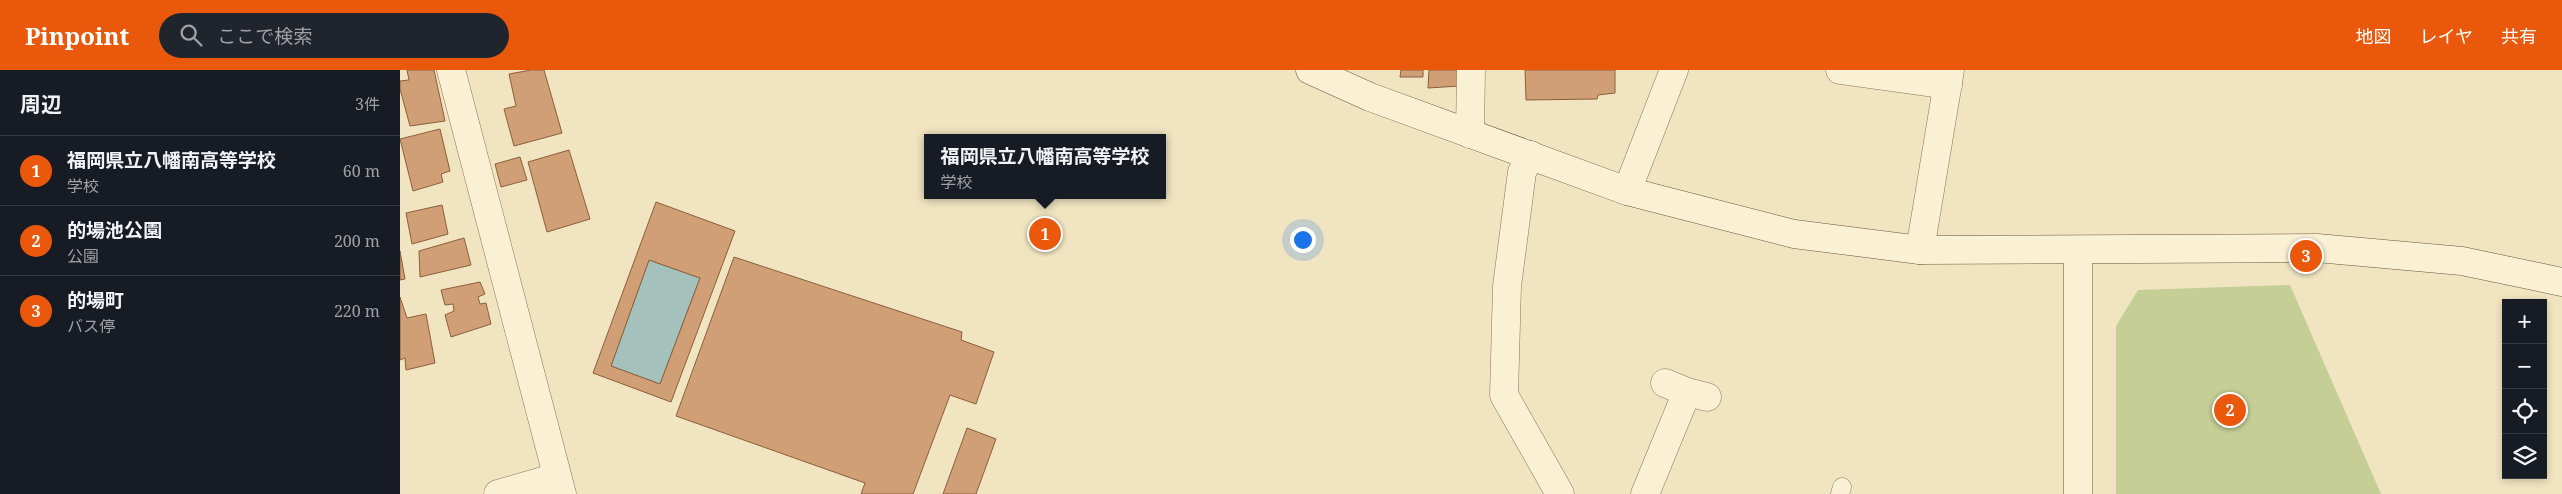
<!DOCTYPE html>
<html lang="ja">
<meta charset="utf-8">
<style>
:root{--surface:#171b24;--page:#20242c;--text:#f1f3f6;--muted:#9ea1a6;--line:#363941;--accent:#ea580c}
body{margin:0;font-family:"Noto Serif","Noto Sans JP",serif;background:var(--page);color:var(--text)}
.controls{position:absolute;right:15px;bottom:15px;display:grid;overflow:hidden;border-radius:0px;box-shadow:0 2px 8px #0003}
.controls button{width:45px;height:45px;display:grid;place-items:center;padding:0;border:0;border-bottom:1px solid var(--line);background:var(--surface);color:var(--text);font:25px sans-serif}
.you{position:absolute;left:902px;top:169px;width:18px;height:18px;margin:-12px;border:4px solid #fff;border-radius:50%;background:#1a73e8;box-shadow:0 0 0 8px #1a73e833}
.badge{display:grid;place-items:center;width:32px;height:32px;border-radius:50%;background:var(--accent);color:#fff;font-size:16px;font-weight:700}
.pin{position:absolute;translate:-50% -50%;border:2px solid #fff;box-shadow:0 1px 5px #0006}
.popup{position:absolute;left:524px;top:64px;width:242px;height:65px;box-sizing:border-box;display:grid;place-content:center;border-radius:0px;background:var(--surface);filter:drop-shadow(0 1px 4px #0005);font-size:16px;white-space:nowrap;color:var(--muted)}
.popup b{font-size:19px;color:var(--text)}
.popup::after{content:'';position:absolute;left:50%;top:100%;margin-left:-10px;border:10px solid transparent;border-top-color:var(--surface)}
.list{margin:0;padding:0;list-style:none}
h2{display:flex;justify-content:space-between;align-items:center;height:65px;margin:0;padding:0 20px;font-size:21px}
h2 small{font-size:16px;font-weight:400;color:var(--muted)}
.list li{display:grid;grid-template-columns:32px 1fr auto;gap:15px;align-items:center;box-sizing:border-box;height:70px;padding:0 20px;border-top:1px solid var(--line)}
.list b{display:block;font-size:19px;white-space:nowrap}
.list p{margin:0;font-size:16px;white-space:nowrap;color:var(--muted)}
.list em{font-size:16px;font-style:normal;color:var(--muted)}
.icon{flex:none;width:28px;height:28px;fill:none;stroke:currentColor;stroke-width:2;stroke-linecap:round;stroke-linejoin:round}
.map{position:relative;flex:none;width:2162px;height:424px;overflow:hidden}
header{display:flex;align-items:center;gap:30px;box-sizing:border-box;height:70px;padding:0 25px;background:var(--accent);color:#fff}
header strong{font-size:24px}
nav{display:flex;gap:28px;margin-inline-start:auto;font-size:18px}
.search{width:350px;height:45px;background:var(--page);display:flex;align-items:center;gap:12px;box-sizing:border-box;padding:0 18px;border-radius:28px;color:var(--muted);font-size:19px}
main{display:flex}
aside{flex:1;background:var(--surface)}
.map>svg:first-child{display:block}
</style>
<header>
<strong>Pinpoint</strong>
<div class="search"><svg class="icon" aria-label="search" viewBox="0 0 24 24"><circle cx="10" cy="10" r="6"/><path d="M15 15l6 6"/></svg>ここで検索</div>
<nav><a>地図</a><a>レイヤ</a><a>共有</a></nav>
</header>
<main>
<aside>
<h2>周辺<small>3件</small></h2>
<ul class="list">
<li><span class="badge">1</span><div><b>福岡県立八幡南高等学校</b><p>学校</p></div><em>60 m</em></li>
<li><span class="badge">2</span><div><b>的場池公園</b><p>公園</p></div><em>200 m</em></li>
<li><span class="badge">3</span><div><b>的場町</b><p>バス停</p></div><em>220 m</em></li>
</ul>
</aside>
<div class="map">
<svg width="2162" height="424" viewBox="0 0 2162 424">
<rect width="100%" height="100%" fill="#f0e4c1"/>
<polygon fill="#c5ce95" points="1890,215 1981,424 1716,424 1716,256 1738,220"/>
<polygon fill="#a4c2bb" stroke="#6a9189" points="249,190 300,208 260,314 211,296"/>
<g fill="#d09f75" stroke="#8b5f3c" fill-rule="evenodd">
<polygon points="7,0 34,0 45,51 10,56 0,19 0,11 9,10"/>
<polygon points="131,0 144,0 162,63 114,76 104,39 116,36 109,4"/>
<polygon points="1001,0 1023,0 1023,7 1000,7"/>
<polygon points="1029,0 1059,0 1059,16 1028,18"/>
<polygon points="1125,0 1215,0 1215,23 1198,25 1197,29 1126,30"/>
<polygon points="40,59 50,101 41,104 43,112 13,121 0,69"/>
<polygon points="169,80 190,149 147,162 128,92"/>
<polygon points="120,87 127,110 101,117 95,94"/>
<path d="M 256,132 L 335,161 L 271,332 L 193,303 ZM 249,190 L 300,208 L 260,314 L 211,296 Z"/>
<polygon points="42,135 48,164 12,174 6,143"/>
<polygon points="64,168 71,195 20,207 19,181"/>
<polygon points="0,181 5,209 0,210"/>
<polygon points="334,187 562,262 561,270 594,282 576,334 550,325 513,424 461,424 465,413 276,346"/>
<polygon points="80,212 85,224 78,227 80,234 86,233 91,254 51,267 45,245 54,241 53,234 45,235 41,220"/>
<polygon points="0,227 7,248 26,244 35,293 6,300 5,288 0,290"/>
<polygon points="567,358 596,369 576,424 543,424"/>
</g>
<g fill="none" stroke-linecap="round" stroke-linejoin="round">
<defs>
<polyline id="lane" points="1440,424 1442,417"/>
<g id="street">
<polyline points="51,0 162,424"/>
<polyline points="1440,0 1548,15"/>
<polyline points="1070,64 1071,0"/>
<polyline points="1131,85 1122,102 1107,216 1104,325 1160,424"/>
<polyline points="1227,121 1274,0"/>
<polyline points="1520,180 1550,0"/>
<polyline points="1265,313 1287,322 1307,327"/>
<polyline points="98,424 157,407"/>
<polyline points="1245,424 1287,322"/>
</g>
<g id="secondary">
<polyline points="910,0 970,27 1227,121 1394,164 1520,180 1917,178 2062,191 2162,212"/>
<polyline points="1678,424 1678,181"/>
</g>
</defs>
<use href="#lane" stroke="#8a7558" stroke-width="19"/>
<use href="#street" stroke="#8a7558" stroke-width="29"/>
<use href="#secondary" stroke="#6c563b" stroke-width="29"/>
<use href="#lane" stroke="#faf1d5" stroke-width="18"/>
<use href="#street" stroke="#faf1d5" stroke-width="28"/>
<use href="#secondary" stroke="#faf1d5" stroke-width="28"/>
</g>
</svg>
<div class="controls">
<button>+</button>
<button>−</button>
<button><svg class="icon" aria-label="locate" viewBox="0 0 24 24"><circle cx="12" cy="12" r="6"/><path d="M12 2v4M12 18v4M2 12h4M18 12h4"/></svg></button>
<button><svg class="icon" aria-label="layers" viewBox="0 0 24 24"><path d="M12 4l9 5-9 5-9-5zM3 14l9 5 9-5"/></svg></button>
</div>
<div class="you"></div>
<div class="pin badge" style="left:645px;top:164px">1</div>
<div class="popup"><b>福岡県立八幡南高等学校</b>学校</div>
<div class="pin badge" style="left:1830px;top:340px">2</div>
<div class="pin badge" style="left:1906px;top:186px">3</div>
</div>
</main>
